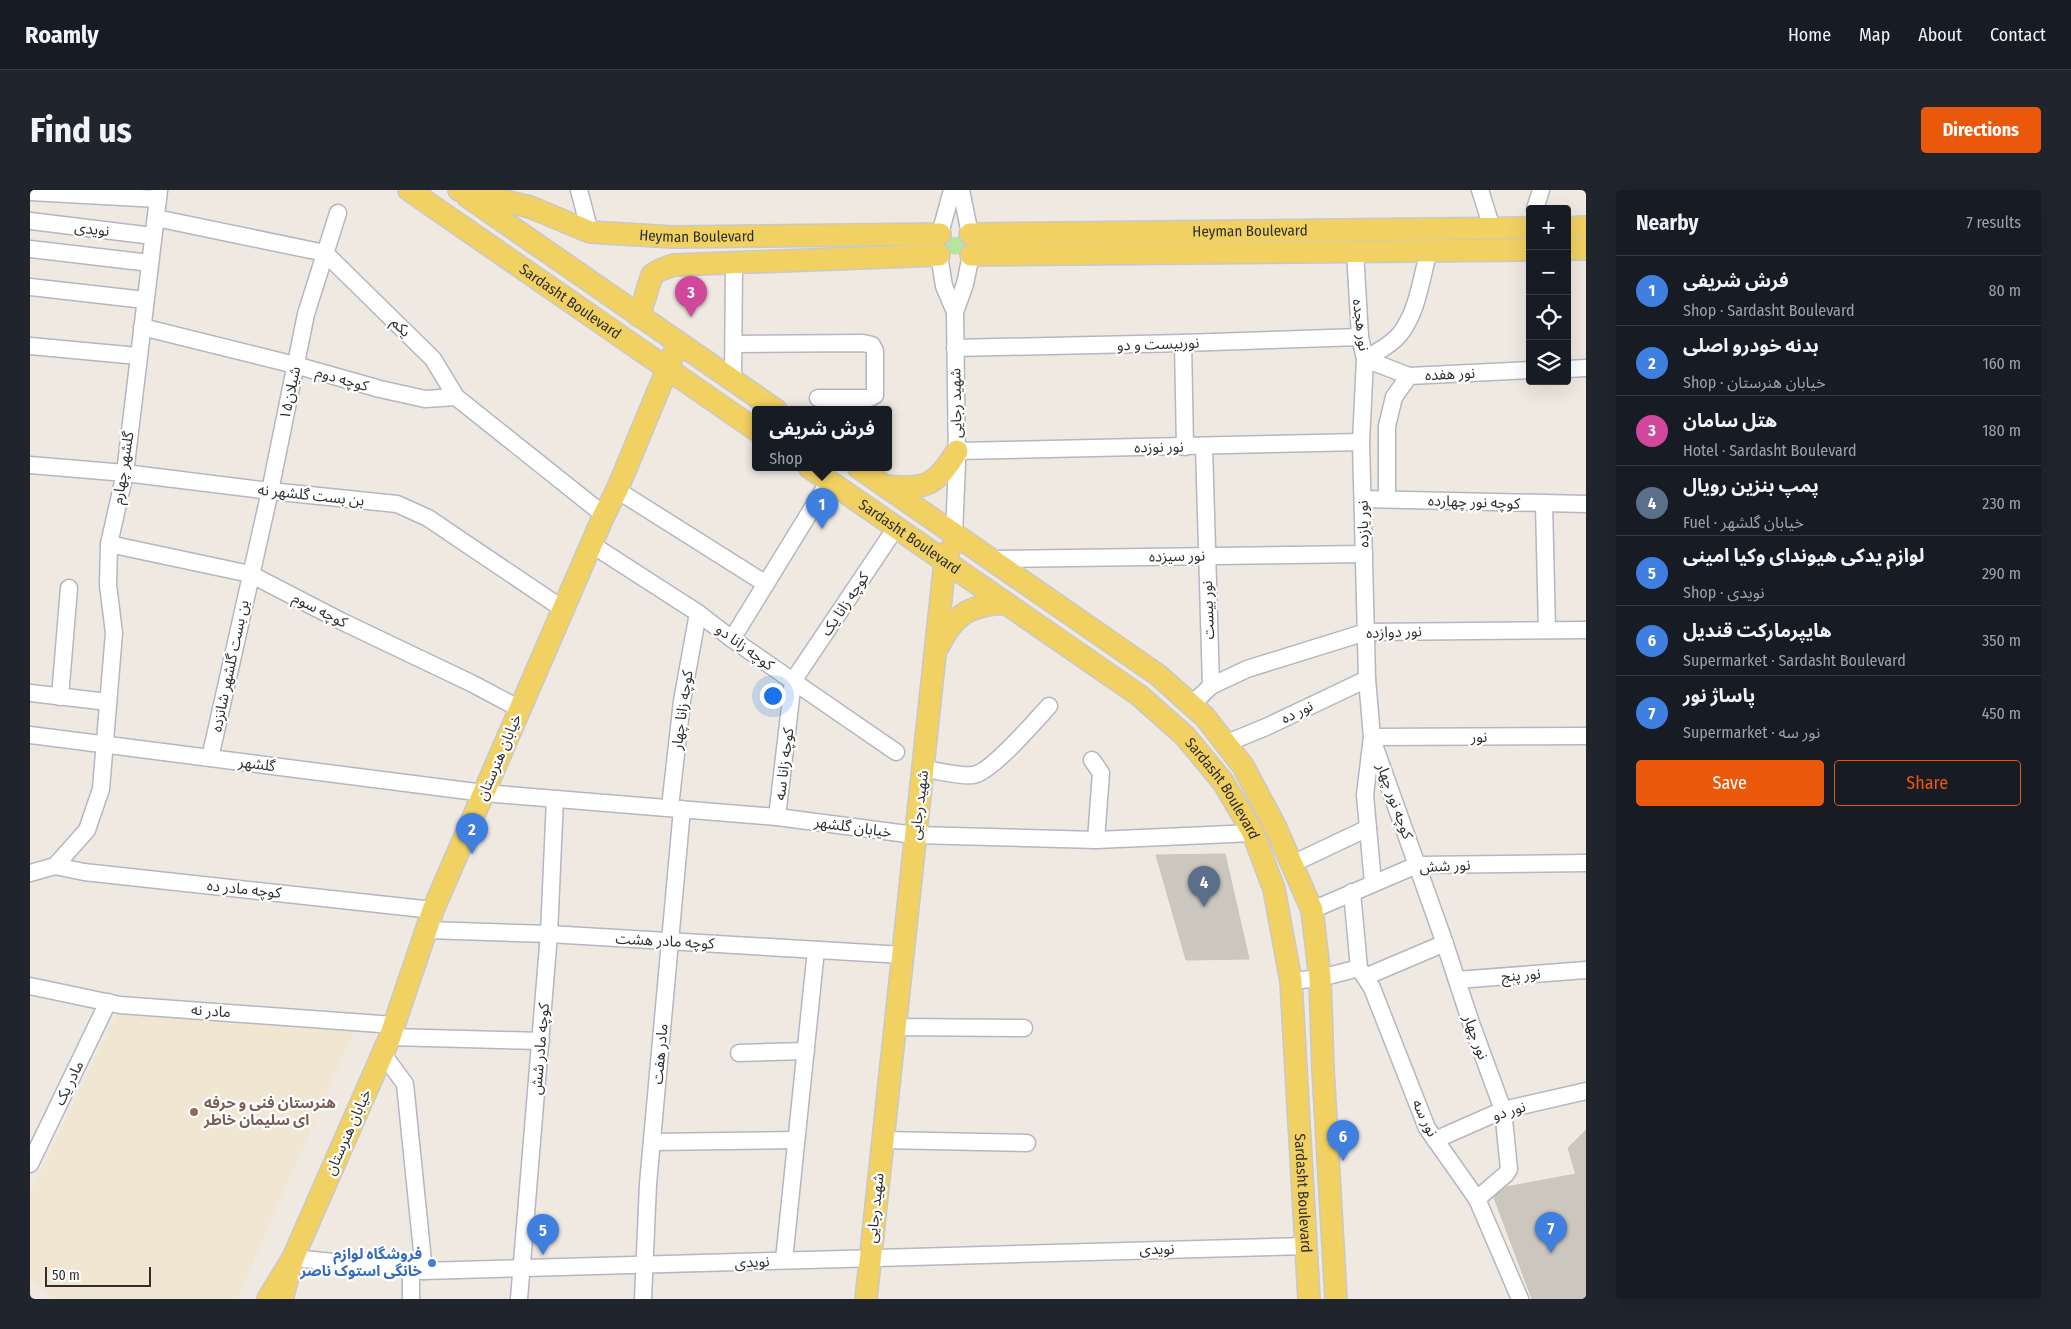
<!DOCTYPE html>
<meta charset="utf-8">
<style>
:root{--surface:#171b24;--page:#20242c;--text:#f1f3f6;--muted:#9ea1a6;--line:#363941;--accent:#ea580c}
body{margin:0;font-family:"Fira Sans Condensed","Noto Sans Arabic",sans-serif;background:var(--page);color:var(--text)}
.controls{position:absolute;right:15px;top:15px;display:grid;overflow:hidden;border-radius:5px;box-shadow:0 5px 20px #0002}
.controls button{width:45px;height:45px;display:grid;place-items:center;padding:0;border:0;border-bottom:1px solid var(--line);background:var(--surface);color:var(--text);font:25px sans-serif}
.scale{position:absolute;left:15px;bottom:12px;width:106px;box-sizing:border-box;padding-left:5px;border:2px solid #2e2e2e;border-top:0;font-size:14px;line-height:18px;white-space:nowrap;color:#2e2e2e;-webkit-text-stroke:4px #fff;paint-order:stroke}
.you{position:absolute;left:742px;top:505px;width:18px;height:18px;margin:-12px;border:4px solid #fff;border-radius:50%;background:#1a73e8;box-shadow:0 0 0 8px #1a73e833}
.badge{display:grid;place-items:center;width:32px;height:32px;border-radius:50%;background:var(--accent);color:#fff;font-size:16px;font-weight:700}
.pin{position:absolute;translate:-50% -41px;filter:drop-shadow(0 1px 2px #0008)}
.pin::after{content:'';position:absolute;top:26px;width:18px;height:15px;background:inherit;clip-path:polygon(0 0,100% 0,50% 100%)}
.popup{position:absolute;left:722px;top:216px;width:140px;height:65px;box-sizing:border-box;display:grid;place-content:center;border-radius:5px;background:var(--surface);filter:drop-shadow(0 1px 4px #0005);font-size:16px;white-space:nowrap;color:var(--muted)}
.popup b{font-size:19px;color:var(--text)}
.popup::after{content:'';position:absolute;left:50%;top:100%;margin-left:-10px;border:10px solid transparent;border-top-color:var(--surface)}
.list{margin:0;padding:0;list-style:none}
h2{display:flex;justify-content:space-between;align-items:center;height:65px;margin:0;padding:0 20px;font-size:21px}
h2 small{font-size:16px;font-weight:400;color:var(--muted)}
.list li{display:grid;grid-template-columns:32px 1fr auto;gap:15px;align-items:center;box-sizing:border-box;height:70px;padding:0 20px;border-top:1px solid var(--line)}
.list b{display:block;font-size:19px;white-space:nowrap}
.list p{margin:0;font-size:16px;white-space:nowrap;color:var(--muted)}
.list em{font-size:16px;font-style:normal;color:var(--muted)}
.actions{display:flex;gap:10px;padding:15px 20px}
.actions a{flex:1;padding:11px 0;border:1px solid var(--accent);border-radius:5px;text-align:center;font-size:18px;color:var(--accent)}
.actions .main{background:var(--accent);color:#fff}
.icon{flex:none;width:28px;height:28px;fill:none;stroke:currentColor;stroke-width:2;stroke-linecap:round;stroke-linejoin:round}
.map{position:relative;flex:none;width:1556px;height:1109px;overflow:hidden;border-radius:5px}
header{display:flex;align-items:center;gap:30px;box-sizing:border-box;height:70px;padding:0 25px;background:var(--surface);border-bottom:1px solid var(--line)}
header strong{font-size:24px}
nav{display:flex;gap:28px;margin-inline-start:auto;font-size:18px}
.intro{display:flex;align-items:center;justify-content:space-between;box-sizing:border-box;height:120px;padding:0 30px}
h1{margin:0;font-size:35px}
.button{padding:12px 22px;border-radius:5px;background:var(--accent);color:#fff;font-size:18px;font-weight:700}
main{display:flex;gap:30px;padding:0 30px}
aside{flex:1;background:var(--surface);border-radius:5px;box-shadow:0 5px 20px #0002}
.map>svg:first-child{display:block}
</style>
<header>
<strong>Roamly</strong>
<nav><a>Home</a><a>Map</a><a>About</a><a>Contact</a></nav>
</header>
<div class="intro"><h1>Find us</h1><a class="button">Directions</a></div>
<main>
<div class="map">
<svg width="1556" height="1109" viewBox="0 0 1556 1109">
<rect width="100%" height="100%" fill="#efe9e1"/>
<polygon fill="#f0e6d1" points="87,822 324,841 207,1109 25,1109 0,1090 0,1004"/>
<path fill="#b6e59e" d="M 921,47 L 934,47 L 939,56 L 934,63 C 924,66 914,65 913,54 L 915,49 Z"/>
<g fill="#cbc7bf" stroke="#cbc5ba">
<polygon points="1195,664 1219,769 1156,770 1126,665"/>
<polygon points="1556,940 1556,1018 1538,958"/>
<polygon points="1546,984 1556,1018 1556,1109 1502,1109 1463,1005 1476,997"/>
</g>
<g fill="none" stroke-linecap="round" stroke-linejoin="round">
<defs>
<g id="minor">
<polyline points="549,0 560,42"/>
<polyline points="931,0 940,44"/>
<polyline points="1450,0 1462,38"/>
<polyline points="0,2 128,9"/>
<polyline points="1505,19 1511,0"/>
<polyline points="126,28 295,63 403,169 426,207 574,325"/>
<polyline points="0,31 123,46"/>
<polyline points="910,44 922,0"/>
<polyline points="0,59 120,73"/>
<path d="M 1325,61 L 1330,147 L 1335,169 C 1347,162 1361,155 1370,144 C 1388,121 1391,88 1399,61"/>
<polyline points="909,65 914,96 925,122"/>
<polyline points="0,97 115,110"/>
<polyline points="112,137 265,175 350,199 395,209 426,207"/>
<polyline points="1153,153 1155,257"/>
<polyline points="705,154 833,153 842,155 845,161 845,205 840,208 788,208"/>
<polyline points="0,156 108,166"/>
<polyline points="925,158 1153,153 1330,147"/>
<polyline points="1537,179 1556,178"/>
<polyline points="703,191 704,73"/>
<polyline points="927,261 1331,252"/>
<polyline points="0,275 95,283 240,301 367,314 398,328 533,419"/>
<polyline points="587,300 736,394"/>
<polyline points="1333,309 1556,314"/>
<polyline points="1357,309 1357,236 1364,207 1379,186 1500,180"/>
<polyline points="1514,314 1517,440"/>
<polyline points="924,344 927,273 925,122 935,94 941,65"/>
<polyline points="79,354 220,384 311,431 443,494 490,519"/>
<polyline points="561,354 668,423 702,449 866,562"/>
<polyline points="961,369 1334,364"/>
<polyline points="702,449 799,291"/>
<polyline points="1181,496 1217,479 1336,442 1556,440"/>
<polyline points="0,503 78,512"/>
<polyline points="30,507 39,398"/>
<polyline points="1161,515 1181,496 1174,256"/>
<polyline points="0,545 454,603 747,627 885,645 1066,650 1223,643"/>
<polyline points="1342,547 1556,546"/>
<polyline points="1343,552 1413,748 1441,833 1473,920 1479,979 1476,984 1447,1009"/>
<polyline points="1197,553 1236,537 1337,489"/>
<polyline points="180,568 240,301 276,124 308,23"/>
<polyline points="1062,570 1071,583 1066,650"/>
<path d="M 893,579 C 906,580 931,587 943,585 C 961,583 1005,531 1019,516"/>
<polyline points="640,617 652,511 668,423"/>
<polyline points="747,627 763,491 867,336"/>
<polyline points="1262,674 1338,638"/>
<polyline points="25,676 54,682 403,720"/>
<polyline points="0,683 25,676 57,640 71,599 84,443 78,395 79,354 95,283 129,0"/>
<polyline points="1343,693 1335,605 1342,547 1337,489 1331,252 1335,169 1379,186"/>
<polyline points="1322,702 1329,778"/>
<polyline points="1282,720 1387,675 1556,673"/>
<polyline points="397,740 519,744 873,765"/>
<polyline points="1335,787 1415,753"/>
<polyline points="1427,790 1556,780"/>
<polyline points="1261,791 1290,788 1329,778 1342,798 1397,938 1447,1009 1490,1109"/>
<polyline points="0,796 90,815 364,835"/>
<polyline points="865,837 994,838"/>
<polyline points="360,847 511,851"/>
<polyline points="709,863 776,861"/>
<path d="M 353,864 L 375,894 L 394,1081 C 688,1074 982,1062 1276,1056"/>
<polyline points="853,950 997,953"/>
<polyline points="1405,950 1473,920 1556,901"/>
<polyline points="622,952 766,950"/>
<polyline points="0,974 78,812"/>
<polyline points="263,1068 394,1081"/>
<polyline points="754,1070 786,760"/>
<polyline points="381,1109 381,1079"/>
<polyline points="489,1109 519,744 525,609"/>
<polyline points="613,1109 618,994 652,619"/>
</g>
<g id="major">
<path id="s1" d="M 379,0 L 726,240"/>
<path id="s2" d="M 429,0 L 500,17 L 560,42 L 643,47 L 910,44"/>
<polyline points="438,7 746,220"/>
<polyline points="1537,38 1556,37"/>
<path id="s3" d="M 940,44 L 1500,38"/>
<polyline points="1537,59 1556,59"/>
<polyline points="941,65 1500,60"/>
<polyline points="609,126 622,85 630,80 644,75 909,65"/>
<path id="s4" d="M 780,278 L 1110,506 L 1155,546 L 1193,592 L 1223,643 L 1244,699 L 1261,791 L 1279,1109"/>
<polyline points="829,278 1128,485 1175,527 1213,576 1245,636 1282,720 1290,788 1293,879 1306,1109"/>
<path d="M 855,296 C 895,300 906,296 927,261"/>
<path d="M 908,457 C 924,424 940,415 976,413"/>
<polyline points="263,1068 360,847 403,720 574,325 587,300 648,153"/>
<polyline points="238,1109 263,1068 252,1109"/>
<polyline points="836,1109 915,371 919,361"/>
</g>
</defs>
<use href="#minor" stroke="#b4b7c1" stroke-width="19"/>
<use href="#major" stroke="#c9c9c9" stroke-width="24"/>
<use href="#minor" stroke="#fff" stroke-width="16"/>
<use href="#major" stroke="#f2d163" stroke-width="21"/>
</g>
<circle fill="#8d6e63" stroke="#fff" stroke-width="2" cx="164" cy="922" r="5"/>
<circle fill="#3f7fe0" stroke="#fff" stroke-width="2" cx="402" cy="1073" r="5"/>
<g text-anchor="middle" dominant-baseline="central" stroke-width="4.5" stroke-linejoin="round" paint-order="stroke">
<g font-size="15" fill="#2e2e2e" stroke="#fff">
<text transform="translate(62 39) rotate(7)">نویدی</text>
<text stroke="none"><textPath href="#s3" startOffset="280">Heyman Boulevard</textPath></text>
<text stroke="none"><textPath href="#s2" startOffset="245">Heyman Boulevard</textPath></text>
<text stroke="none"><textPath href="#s1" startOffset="196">Sardasht Boulevard</textPath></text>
<text transform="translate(1331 135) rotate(83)">نور هجده</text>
<text transform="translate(371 137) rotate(45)">یکم</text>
<text transform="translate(1128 154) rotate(-2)">نوربیست و دو</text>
<text transform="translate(1420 184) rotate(-3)">نور هفده</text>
<text transform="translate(312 189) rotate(16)">کوچه دوم</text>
<text transform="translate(260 203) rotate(-78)">شیلان۱۵</text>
<text transform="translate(926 213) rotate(-91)">شهید رجایی</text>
<text transform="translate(1129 257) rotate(-1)">نور نوزده</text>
<text transform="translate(93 278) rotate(-81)">گلشهر چهارم</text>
<text transform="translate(281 305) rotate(6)">بن بست گلشهر نه</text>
<text transform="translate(1444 312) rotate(2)">کوچه نور چهارده</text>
<text transform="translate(1333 334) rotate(-91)">نور یازده</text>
<text stroke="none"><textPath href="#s4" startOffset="121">Sardasht Boulevard</textPath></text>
<text transform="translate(1147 366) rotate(-1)">نور سیزده</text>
<text transform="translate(815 414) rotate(-56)">کوچه زانا یک</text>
<text transform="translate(290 420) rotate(27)">کوچه سوم</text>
<text transform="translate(1178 420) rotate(-92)">نور بیست</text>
<text transform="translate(1364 442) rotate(-2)">نور دوازده</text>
<text transform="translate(715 457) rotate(36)">کوچه زانا دو</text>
<text transform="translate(200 476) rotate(-78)">بن بست گلشهر شانزده</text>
<text transform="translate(652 520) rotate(-82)">کوچه زانا چهار</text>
<text transform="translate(1267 522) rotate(-26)">نور ده</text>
<text x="1449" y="547">نور</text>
<text transform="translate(469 567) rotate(-67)">خیابان هنرستان</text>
<text transform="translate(227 574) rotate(7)">گلشهر</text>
<text transform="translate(754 574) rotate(-83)">کوچه زانا سه</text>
<text stroke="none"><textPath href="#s4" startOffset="526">Sardasht Boulevard</textPath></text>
<text transform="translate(1365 611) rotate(70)">کوچه نور چهار</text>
<text transform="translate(889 615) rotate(-83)">شهید رجایی</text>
<text transform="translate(823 637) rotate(8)">خیابان گلشهر</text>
<text transform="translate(1415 676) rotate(-3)">نور شش</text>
<text transform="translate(214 699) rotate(6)">کوچه مادر ده</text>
<text transform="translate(635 751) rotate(3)">کوچه مادر هشت</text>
<text transform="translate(1491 785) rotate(-5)">نور پنج</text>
<text transform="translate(181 821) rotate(4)">مادر نه</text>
<text transform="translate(1446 847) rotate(70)">نور چهار</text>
<text transform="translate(510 859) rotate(-85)">کوچه مادر شش</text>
<text transform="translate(630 864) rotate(-85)">مادر هفت</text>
<text transform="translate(39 893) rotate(-64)">مادر یک</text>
<text transform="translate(1479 921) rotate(-17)">نور دو</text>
<text transform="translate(1395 928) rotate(64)">نور سه</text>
<text transform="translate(318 942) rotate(-66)">خیابان هنرستان</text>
<text stroke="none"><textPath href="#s4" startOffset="946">Sardasht Boulevard</textPath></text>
<text transform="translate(845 1018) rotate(-84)">شهید رجایی</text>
<text transform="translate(1127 1059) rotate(-1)">نویدی</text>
<text transform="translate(722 1072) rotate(-3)">نویدی</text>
</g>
<g font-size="15" font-weight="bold" fill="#785e54" stroke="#fff" text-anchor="start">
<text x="174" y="913">هنرستان فنی و حرفه<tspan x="174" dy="17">ای سلیمان خاطر</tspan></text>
</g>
<g font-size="15" font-weight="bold" fill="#366cbe" stroke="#fff" text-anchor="end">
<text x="392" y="1064">فروشگاه لوازم<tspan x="392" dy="17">خانگى استوک ناصر</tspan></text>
</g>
</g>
</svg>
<div class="controls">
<button>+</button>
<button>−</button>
<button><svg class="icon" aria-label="locate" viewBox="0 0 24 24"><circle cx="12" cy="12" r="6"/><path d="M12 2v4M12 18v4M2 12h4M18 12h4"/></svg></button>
<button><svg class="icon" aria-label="layers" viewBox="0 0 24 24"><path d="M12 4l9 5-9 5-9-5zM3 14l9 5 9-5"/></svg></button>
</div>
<div class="scale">50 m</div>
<div class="you"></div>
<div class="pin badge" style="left:792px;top:339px;background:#3f7fe0">1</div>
<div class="popup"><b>فرش شریفی</b>Shop</div>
<div class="pin badge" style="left:442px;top:664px;background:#3f7fe0">2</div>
<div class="pin badge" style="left:661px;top:127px;background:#d1479c">3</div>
<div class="pin badge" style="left:1174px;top:717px;background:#5c6f8a">4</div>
<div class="pin badge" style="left:513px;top:1065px;background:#3f7fe0">5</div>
<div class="pin badge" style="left:1313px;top:971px;background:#3f7fe0">6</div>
<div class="pin badge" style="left:1521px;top:1063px;background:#3f7fe0">7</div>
</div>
<aside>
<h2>Nearby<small>7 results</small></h2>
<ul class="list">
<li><span class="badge" style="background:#3f7fe0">1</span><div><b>فرش شریفی</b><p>Shop · Sardasht Boulevard</p></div><em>80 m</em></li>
<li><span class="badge" style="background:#3f7fe0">2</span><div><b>بدنه خودرو اصلی</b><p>Shop · خیابان هنرستان</p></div><em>160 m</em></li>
<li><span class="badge" style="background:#d1479c">3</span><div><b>هتل سامان</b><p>Hotel · Sardasht Boulevard</p></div><em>180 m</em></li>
<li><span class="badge" style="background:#5c6f8a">4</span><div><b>پمپ بنزین رویال</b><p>Fuel · خیابان گلشهر</p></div><em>230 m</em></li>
<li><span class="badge" style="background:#3f7fe0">5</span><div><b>لوازم یدکى هیونداى وکیا امینى</b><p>Shop · نویدی</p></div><em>290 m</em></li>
<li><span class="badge" style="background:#3f7fe0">6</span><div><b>هایپرمارکت قندیل</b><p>Supermarket · Sardasht Boulevard</p></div><em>350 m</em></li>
<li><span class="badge" style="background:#3f7fe0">7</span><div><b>پاساژ نور</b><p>Supermarket · نور سه</p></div><em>450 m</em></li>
</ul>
<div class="actions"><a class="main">Save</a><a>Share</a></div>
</aside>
</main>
